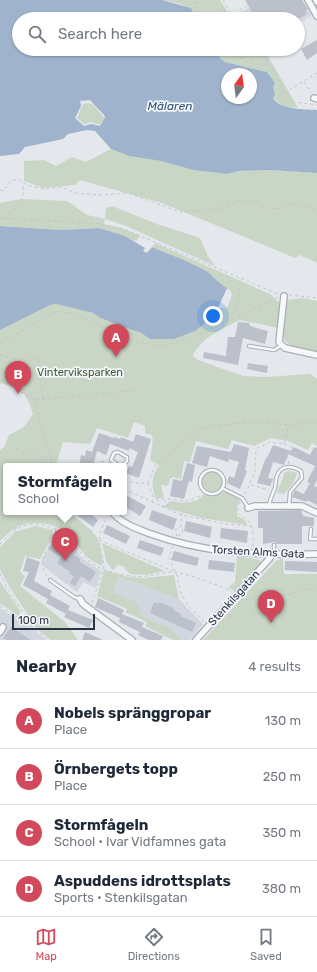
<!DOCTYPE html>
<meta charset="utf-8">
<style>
:root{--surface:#fff;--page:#f2f2f3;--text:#1f2937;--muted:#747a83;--line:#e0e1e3;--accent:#d1495b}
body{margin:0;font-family:Rubik,sans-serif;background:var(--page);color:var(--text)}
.compass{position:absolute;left:221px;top:68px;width:36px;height:36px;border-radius:50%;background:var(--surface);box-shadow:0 1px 3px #0004;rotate:14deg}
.scale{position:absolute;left:12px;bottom:10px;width:83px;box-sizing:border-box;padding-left:4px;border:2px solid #2b3445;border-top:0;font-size:11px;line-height:14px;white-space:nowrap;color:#2b3445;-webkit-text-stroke:3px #f4f6f9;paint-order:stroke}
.you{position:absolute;left:213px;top:316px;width:14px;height:14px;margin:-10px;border:3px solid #fff;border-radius:50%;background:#1a73e8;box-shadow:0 0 0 6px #1a73e833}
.badge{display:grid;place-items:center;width:26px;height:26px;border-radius:50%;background:var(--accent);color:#fff;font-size:13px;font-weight:700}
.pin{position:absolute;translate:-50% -33px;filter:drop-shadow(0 1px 2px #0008)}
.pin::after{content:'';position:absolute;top:21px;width:14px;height:12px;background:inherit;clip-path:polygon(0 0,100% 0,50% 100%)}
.popup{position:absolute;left:3px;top:463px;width:124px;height:52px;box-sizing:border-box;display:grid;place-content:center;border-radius:4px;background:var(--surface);filter:drop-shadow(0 1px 3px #0005);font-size:13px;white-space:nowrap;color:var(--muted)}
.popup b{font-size:15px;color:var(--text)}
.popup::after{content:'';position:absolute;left:50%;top:100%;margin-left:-8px;border:8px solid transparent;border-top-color:var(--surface)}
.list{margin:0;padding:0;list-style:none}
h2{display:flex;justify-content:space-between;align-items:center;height:52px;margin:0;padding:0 16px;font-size:17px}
h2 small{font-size:13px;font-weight:400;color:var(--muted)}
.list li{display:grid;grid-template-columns:26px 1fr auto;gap:12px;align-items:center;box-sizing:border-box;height:56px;padding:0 16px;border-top:1px solid var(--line)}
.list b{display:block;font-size:15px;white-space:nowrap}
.list p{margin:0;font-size:13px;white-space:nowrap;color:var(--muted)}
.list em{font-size:13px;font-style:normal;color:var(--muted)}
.icon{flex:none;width:22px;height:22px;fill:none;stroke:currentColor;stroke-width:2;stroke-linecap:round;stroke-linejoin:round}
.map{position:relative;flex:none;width:317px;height:640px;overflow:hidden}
.search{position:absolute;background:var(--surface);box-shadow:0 1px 3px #0004;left:12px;right:12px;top:12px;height:44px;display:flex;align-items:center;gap:10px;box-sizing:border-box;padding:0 14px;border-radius:22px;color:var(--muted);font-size:15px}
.sheet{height:276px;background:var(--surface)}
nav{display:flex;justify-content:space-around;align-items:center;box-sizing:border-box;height:56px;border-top:1px solid var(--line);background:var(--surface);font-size:11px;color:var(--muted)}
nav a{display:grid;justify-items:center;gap:2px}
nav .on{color:var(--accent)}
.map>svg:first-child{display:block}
</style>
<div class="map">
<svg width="317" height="640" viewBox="0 0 317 640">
<rect width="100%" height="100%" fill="#e4e7ec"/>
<g fill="#d2d6de">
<polygon points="262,0 302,0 311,15 298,23 298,19 231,18"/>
<polygon points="57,531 66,538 83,559 101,571 96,588 83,582 77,592 43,566 42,559 55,539"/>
<polygon points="119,577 179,599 203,624 190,640 182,640 168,626 151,621 113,593"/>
<polygon points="0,608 35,631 46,640 0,640"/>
</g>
<g fill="#c9d6c5">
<path d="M 162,0 L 220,0 L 232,19 L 196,19 C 191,4 177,3 162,0 Z"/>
<polygon points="216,49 264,49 298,108 285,107 273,99 275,94 267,72 225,62 220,58"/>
<polygon points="89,103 94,105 104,118 100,125 91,122 84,124 77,118 83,104"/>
<polygon points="111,149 129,156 161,161 193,170 227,174 239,171 270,170 317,173 317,263 300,255 295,258 162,203 80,180 75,185 43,188 24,181 24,161 44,160 56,166 72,157 86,162"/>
<polygon points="21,199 67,201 87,215 105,219 106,208 112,206 157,224 200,238 208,256 215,266 126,226 105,219 104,224 124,229 140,236 136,241 99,228 61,230 0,226 0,203"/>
<path d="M 155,243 L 270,294 L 281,304 L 279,328 L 240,320 C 224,328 200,338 193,356 L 198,360 L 243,376 L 267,377 L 310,374 L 317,379 L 317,446 L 312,443 L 308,450 L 288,441 L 271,438 L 254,446 L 232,440 L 228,449 L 196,441 L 190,462 L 184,461 L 181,479 L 173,477 L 170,479 L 168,486 L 161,485 L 164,498 L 156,499 C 151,485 151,478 159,465 L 150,460 C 151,452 154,442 152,435 L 145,433 L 145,426 L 134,422 L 128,438 L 97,428 L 90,444 L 63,442 L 56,466 L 6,466 L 6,512 L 69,512 L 92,531 L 98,539 L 103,560 L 102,566 C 82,557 82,549 69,535 C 56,522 29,519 14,529 C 9,532 4,537 0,541 L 0,450 L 4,447 L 9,435 L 24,427 L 33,414 C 27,393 21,388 0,383 L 0,330 L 50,305 L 56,304 L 93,313 L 100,318 L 141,333 L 150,339 L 174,339 L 204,325 L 214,317 L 218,308 L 227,308 L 232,295 L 231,291 L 220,284 L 207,272 L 152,247 Z"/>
<path d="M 302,298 L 317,301 L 317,353 C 274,344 282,339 287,300 Z"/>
<polygon points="289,471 297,473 294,482 284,494 277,493 285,472"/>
<circle cx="212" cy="482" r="10"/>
<path d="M 226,491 L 240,500 L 237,506 L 237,516 L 246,521 L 247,525 L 202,518 L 163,507 L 170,501 C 184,503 194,505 205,494 L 215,495 Z"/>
<polygon points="35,526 53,530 52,537 40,559 25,556 20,572 25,576 20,586 65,622 78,640 51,640 37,629 9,586 0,569 0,547 15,532"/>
<polygon points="102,543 165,571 146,575 130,574 123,566 118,565 113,570 106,561"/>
<polygon points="237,556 260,560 261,563 235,591 228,588 235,582"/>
<polygon points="283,558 284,574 317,574 317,640 203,640 276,561"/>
<polygon points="104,570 128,577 144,578 174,575 179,599 119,577 113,593 137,602 141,614 151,621 168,626 182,640 173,640 145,626 147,622 125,612 127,609 97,596"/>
<polygon points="0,581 21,612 18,616 0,603"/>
</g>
<g fill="#9fb4cc" fill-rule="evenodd">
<path d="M 0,0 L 162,0 L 191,8 L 196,19 L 19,19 L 19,49 L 216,49 L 220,58 L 225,62 L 267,72 L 275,83 L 273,87 L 275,94 L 273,99 C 283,110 303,109 317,110 L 317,173 L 270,170 L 239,171 L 227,174 L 193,170 L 161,161 L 129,156 L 111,149 L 95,131 L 87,130 L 68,134 L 63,139 L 25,147 L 19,154 L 0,156 ZM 227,74 L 251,74 L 251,98 L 227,98 ZM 90,100 L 104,115 L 105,117 L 100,126 L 91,124 L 84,126 L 75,118 L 81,106 L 80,101 Z"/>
<path d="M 0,226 L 61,230 L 99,228 L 125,236 L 145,248 L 143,251 L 147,253 L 152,247 C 169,255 189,261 206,271 C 214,276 219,284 227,288 L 214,317 L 195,331 L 174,339 L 150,339 L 141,333 L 100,318 L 93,313 L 56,304 L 50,305 L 0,330 Z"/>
</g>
<g fill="#bbc0ca">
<polygon points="245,0 302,0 308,9 305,11 307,14 298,19 288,19 284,12 272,19 256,19"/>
<polygon points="317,40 317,53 307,60 301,49"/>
<polygon points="238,322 250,323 249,325 256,328 268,331 265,344 243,338 238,365 203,358 204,352 226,356 228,337 235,337"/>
<polygon points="248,363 268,366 267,373 247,369"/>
<polygon points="99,433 114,438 115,437 120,439 121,437 133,442 136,434 151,439 139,478 126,473 129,466 132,467 138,452 129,448 129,451 110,444 106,455 97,451 93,466 79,466 81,455 85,456 86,450 92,452"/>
<polygon points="234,444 249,448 246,464 245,470 247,471 240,489 227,483 229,476 234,478 239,462 229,459 228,462 210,456 207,467 192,463 197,446 231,452"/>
<polygon points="273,445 291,451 293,447 298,449 310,455 314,447 317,448 317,480 314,486 317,487 317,505 307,500 307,502 292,497 295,490 303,494 305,492 310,483 307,482 315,466 288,454 284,465 273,462 268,478 273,479 270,486 257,483 265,460 269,454"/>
<polygon points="187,463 195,465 192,482 189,481 184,499 170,496 173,479 182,481"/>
<polygon points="124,494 146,506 140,516 124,506"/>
<polygon points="152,510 177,519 173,530 149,520"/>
<polygon points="301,510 303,516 314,518 314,526 302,526 302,544 277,544 274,542 263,544 263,528 258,528 258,511"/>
<polygon points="73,512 88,512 98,520 93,527"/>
<polygon points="186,521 212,527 210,538 184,531"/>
<polygon points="107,525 130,536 126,544 103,533"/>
<polygon points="221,528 248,531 247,543 220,538"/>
<polygon points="55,539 69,548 67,550 80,559 79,561 96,572 90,582 81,576 75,586 70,583 74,576 69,574 70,572 57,563 61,557 48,549"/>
<polygon points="140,540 164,548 161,556 137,548"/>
<polygon points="174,551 199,558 197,566 171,560"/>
<polygon points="27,557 40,562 34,581 52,591 50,595 70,606 68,610 93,620 89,628 64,617 66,614 46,603 48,599 23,585 29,572 23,571"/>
<polygon points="209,560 235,563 234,572 208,569"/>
<polygon points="285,561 317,562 317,572 285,570"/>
<polygon points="98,598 124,610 121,616 122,614 144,623 142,627 163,636 161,640 149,640 138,635 140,632 119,622 120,618 95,607"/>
<polygon points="154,602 158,604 159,602 174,608 173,610 181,614 180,616 196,623 192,632 150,613"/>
<polygon points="11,627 31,640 6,640 3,638"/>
<polygon points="85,632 103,640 82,640"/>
</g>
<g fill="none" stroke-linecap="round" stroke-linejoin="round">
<defs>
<g id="service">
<polyline points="249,346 274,350 282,345"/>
<polyline points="119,466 111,460 114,453 118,452 127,457 127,461 122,466"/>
<circle cx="212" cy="482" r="12"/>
<polyline points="222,488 242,498 248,507"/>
<path d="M 269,506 C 270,499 272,495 275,488 C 276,485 275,480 277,476 C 281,464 292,466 301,471 L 302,478 L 290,492 L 289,506"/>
<polyline points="311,529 310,539 317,539"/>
<polyline points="274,554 274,545"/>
<polyline points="50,580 74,597 80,599"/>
</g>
<g id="minor">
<polyline points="308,0 317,16"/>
<polyline points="316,0 317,2"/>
<polyline points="314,98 317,99"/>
<polyline points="284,296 279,342 285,348 317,355"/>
<polyline points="248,508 255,506 302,506 317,513"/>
<path d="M 112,512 C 121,523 135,528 148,533 C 205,554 257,555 317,554"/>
<polyline points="80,599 83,604 132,640"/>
<polyline points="0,632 3,627"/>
<polyline points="196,640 270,558 270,555"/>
</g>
</defs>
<use href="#service" stroke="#a9aeb7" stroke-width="4.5"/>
<use href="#minor" stroke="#a9aeb7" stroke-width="8"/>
<g stroke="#c2c5cb" stroke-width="1" stroke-dasharray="3 3" stroke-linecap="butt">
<polyline points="180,0 196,4 199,15 203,19"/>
<polyline points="223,0 230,12 235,13 258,0"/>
<polyline points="196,4 200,0"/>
<polyline points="213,19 227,9"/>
<polyline points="298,24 310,17"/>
<path d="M 225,49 L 231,56 C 245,58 254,68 269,64 L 282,86 L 283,95 L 287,101 L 317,105"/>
<polyline points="260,49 268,64"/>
<polyline points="242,58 257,49"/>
<polyline points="251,75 253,68"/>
<polyline points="304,82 311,93"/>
<polyline points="284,93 317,73"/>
<polyline points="0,190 3,191 11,181 18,179 27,185 43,189 62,187 75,193 100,195 128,193 180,212 219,209 241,200 257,202 267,208 280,209 291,203 317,210"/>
<polyline points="0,218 95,223 124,229 278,294"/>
<path d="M 4,218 C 17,206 25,203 23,183"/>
<polyline points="289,295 317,298"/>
<polyline points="231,319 239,301 240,278"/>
<polyline points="0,343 57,311 75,314 135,342 164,346 181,341 205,332 278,297"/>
<polyline points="0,355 24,362 39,358 43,399"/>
<polyline points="0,379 34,400 138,390"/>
<polyline points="34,400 52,462 55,466"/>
<polyline points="284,444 292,447 287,456 289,464"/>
<path d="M 16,449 C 28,456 40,456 52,462"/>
<polyline points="97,466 100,462 106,461"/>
<polyline points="124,480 134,483 148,483 155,466 185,439 201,429 211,426 254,422 289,425 317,422"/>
<path d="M 148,483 L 153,496 L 152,502 C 175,493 181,510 206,492"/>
<polyline points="251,485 269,490"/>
<polyline points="124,489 181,515 226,524 251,526"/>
<polyline points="245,494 255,472 255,456 257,448 270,442 284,444 289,425"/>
<path d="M 240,502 C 232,519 246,514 251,525 C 254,531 253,541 253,548"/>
<polyline points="161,507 166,500"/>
<polyline points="56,512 66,535"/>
<path d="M 15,529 C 20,524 20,516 26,512"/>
<polyline points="177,536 175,530 181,526 182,508 186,502"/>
<polyline points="178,536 183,533 181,527"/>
<polyline points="99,540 175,572"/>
<path d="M 0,544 C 10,534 21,523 36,524 C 75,528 72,556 102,569 C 116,574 133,578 147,576 C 156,575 165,572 174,572 C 185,573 222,586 232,592"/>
<polyline points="173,546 169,557 177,576 180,591 187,604 204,622"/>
<polyline points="0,573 7,588 34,629"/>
<path d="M 47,576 C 36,561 46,554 53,539 C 56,533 56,525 58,518"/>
<polyline points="241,598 243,600 261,597 280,597 303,590 317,588"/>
<polyline points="92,603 104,566 99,540 100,533 107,516"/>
<polyline points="0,606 33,628"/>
<polyline points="35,630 49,640"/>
</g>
<use href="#service" stroke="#f7f8fa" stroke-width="2.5"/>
<use href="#minor" stroke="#f7f8fa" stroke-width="5.5"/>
</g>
<g text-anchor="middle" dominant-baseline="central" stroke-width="3.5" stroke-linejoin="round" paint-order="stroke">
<g font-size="11" fill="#3f6138" stroke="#f4f6f9">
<text x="80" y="372">Vinterviksparken</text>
</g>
<g font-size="11" fill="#2b3445" stroke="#f4f6f9">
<text transform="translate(258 552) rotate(3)">Torsten Alms Gata</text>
<text transform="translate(234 598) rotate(-48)">Stenkilsgatan</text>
</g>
<g font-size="12" font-style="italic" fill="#34527a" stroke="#f4f6f9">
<text x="170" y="106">Mälaren</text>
</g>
</g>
</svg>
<svg class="compass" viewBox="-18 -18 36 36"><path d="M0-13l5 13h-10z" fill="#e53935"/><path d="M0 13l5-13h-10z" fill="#747a83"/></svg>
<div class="scale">100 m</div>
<div class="you"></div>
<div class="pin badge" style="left:116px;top:357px">A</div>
<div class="pin badge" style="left:18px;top:394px">B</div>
<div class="pin badge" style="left:65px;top:561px">C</div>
<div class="popup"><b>Stormfågeln</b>School</div>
<div class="pin badge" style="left:271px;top:623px">D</div>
<div class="search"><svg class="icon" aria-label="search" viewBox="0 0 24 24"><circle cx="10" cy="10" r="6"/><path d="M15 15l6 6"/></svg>Search here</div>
</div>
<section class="sheet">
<h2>Nearby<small>4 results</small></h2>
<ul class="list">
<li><span class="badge">A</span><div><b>Nobels spränggropar</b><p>Place</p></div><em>130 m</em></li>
<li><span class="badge">B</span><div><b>Örnbergets topp</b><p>Place</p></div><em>250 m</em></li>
<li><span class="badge">C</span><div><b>Stormfågeln</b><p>School · Ivar Vidfamnes gata</p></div><em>350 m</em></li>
<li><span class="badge">D</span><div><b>Aspuddens idrottsplats</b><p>Sports · Stenkilsgatan</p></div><em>380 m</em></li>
</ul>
</section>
<nav>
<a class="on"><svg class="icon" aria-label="map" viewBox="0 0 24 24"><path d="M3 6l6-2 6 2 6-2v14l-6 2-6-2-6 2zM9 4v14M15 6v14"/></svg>Map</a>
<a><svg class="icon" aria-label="directions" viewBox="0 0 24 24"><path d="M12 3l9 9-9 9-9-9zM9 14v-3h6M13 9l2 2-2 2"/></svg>Directions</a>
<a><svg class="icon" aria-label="saved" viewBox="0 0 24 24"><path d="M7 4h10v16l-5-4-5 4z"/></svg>Saved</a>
</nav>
